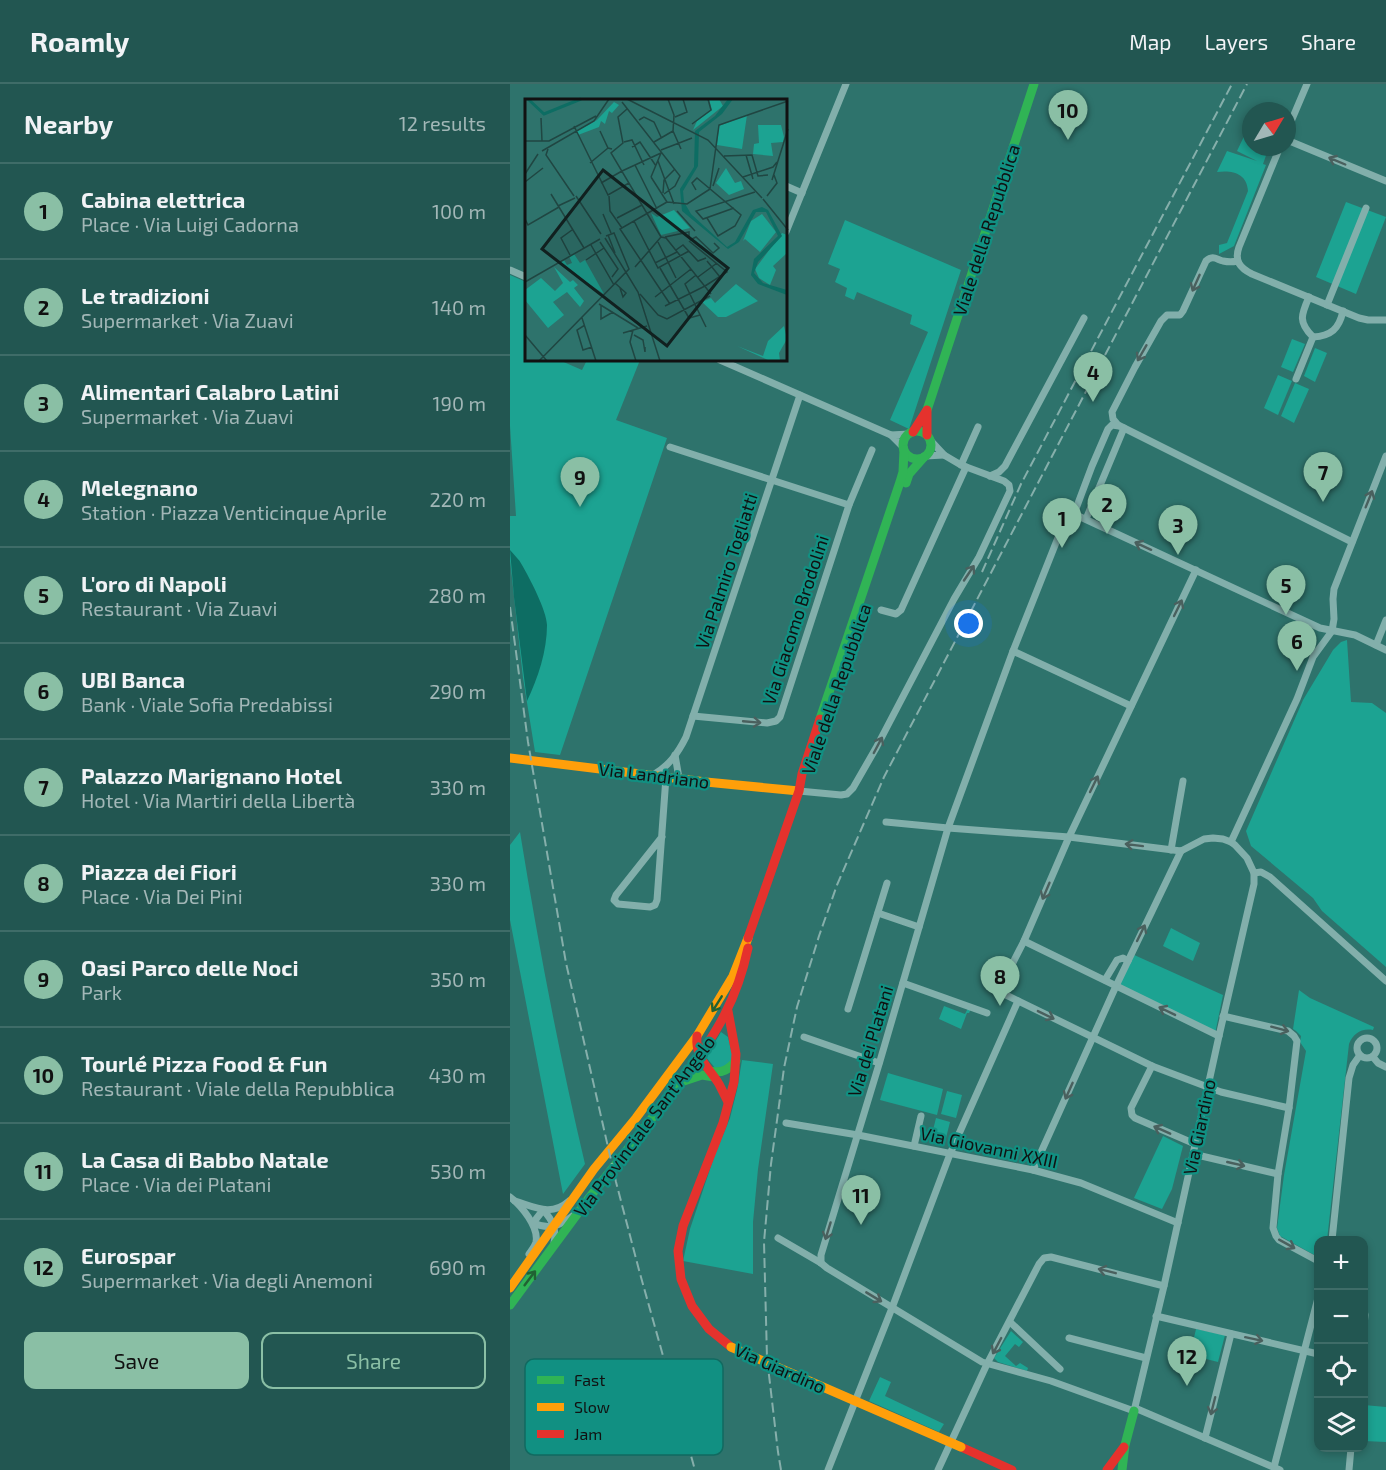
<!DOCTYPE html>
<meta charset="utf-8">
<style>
:root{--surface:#225651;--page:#2a5c58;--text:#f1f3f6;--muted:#a2b7b7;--line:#3f6c68;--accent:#8abfa5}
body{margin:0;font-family:"Exo 2",sans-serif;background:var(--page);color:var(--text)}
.controls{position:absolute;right:18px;bottom:18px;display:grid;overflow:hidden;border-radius:12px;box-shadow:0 3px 9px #0003}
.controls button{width:54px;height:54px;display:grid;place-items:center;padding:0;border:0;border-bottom:2px solid var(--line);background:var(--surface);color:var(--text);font:30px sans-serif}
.compass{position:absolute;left:732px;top:18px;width:54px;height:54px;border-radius:50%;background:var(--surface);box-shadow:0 3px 9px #0003;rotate:52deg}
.you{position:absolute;left:459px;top:540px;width:21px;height:21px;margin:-15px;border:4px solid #fff;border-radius:50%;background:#1a73e8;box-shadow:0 0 0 9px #1a73e833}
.badge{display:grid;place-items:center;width:39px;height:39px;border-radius:50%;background:var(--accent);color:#111;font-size:20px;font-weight:700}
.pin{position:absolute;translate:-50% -50px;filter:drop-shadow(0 2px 3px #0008)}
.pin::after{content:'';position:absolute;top:32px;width:21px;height:18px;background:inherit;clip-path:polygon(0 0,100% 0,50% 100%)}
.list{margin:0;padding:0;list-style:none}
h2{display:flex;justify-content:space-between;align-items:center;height:78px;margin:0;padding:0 24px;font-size:26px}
h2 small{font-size:20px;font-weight:400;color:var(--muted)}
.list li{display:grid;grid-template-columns:39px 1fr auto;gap:18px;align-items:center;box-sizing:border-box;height:96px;padding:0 24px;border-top:2px solid var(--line)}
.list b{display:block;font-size:22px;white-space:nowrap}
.list p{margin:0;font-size:20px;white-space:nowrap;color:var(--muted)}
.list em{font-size:20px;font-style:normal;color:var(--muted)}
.actions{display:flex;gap:12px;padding:18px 24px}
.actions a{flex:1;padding:14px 0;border:2px solid var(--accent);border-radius:12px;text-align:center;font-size:21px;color:var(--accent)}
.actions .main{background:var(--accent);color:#111}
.icon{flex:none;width:33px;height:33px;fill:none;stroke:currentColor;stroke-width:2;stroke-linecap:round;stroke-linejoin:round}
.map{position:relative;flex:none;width:876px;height:1386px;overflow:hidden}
header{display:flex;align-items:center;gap:36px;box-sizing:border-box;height:84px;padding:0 30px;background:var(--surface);border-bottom:2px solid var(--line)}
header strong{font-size:28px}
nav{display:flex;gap:33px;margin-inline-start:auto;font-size:21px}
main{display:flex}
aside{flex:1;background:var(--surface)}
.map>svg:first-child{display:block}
</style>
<header>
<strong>Roamly</strong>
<nav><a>Map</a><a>Layers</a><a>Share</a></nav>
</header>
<main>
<aside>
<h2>Nearby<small>12 results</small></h2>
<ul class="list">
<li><span class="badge">1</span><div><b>Cabina elettrica</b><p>Place · Via Luigi Cadorna</p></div><em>100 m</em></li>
<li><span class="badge">2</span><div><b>Le tradizioni</b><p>Supermarket · Via Zuavi</p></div><em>140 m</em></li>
<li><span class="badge">3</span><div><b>Alimentari Calabro Latini</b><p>Supermarket · Via Zuavi</p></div><em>190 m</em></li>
<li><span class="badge">4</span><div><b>Melegnano</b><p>Station · Piazza Venticinque Aprile</p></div><em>220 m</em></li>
<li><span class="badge">5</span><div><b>L'oro di Napoli</b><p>Restaurant · Via Zuavi</p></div><em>280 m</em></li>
<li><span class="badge">6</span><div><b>UBI Banca</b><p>Bank · Viale Sofia Predabissi</p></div><em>290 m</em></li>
<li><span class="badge">7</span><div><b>Palazzo Marignano Hotel</b><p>Hotel · Via Martiri della Libertà</p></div><em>330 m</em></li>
<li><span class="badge">8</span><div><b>Piazza dei Fiori</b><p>Place · Via Dei Pini</p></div><em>330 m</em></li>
<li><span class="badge">9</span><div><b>Oasi Parco delle Noci</b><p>Park</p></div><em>350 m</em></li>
<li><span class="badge">10</span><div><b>Tourlé Pizza Food &amp; Fun</b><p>Restaurant · Viale della Repubblica</p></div><em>430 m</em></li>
<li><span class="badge">11</span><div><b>La Casa di Babbo Natale</b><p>Place · Via dei Platani</p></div><em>530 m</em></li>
<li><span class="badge">12</span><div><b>Eurospar</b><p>Supermarket · Via degli Anemoni</p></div><em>690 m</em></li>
</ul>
<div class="actions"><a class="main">Save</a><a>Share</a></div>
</aside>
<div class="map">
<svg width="876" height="1386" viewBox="0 0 876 1386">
<rect width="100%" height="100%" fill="#2e736c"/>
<g fill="#1ca392">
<path d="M 737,46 L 741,49 L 741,63 L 759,63 L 753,80 L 756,81 L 724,162 L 709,170 L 709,161 L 717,159 L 738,107 C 737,89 722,86 707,88 L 717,67 L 747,77 L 727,67 Z"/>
<polygon points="836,118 876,133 846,210 806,193"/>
<polygon points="335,136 451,186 399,345 380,336 418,248 400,240 402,231 347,208 344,216 335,212 337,204 325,198 330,185 318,180"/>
<polygon points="0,191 16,198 16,276 49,276 72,286 77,276 130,276 106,336 157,354 50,671 25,668 13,594 0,476 0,432 6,432 0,342"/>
<polygon points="782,255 795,260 783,288 771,283"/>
<polygon points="805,264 817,269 805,298 794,292"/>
<polygon points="768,291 782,297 768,331 754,324"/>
<polygon points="785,299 799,305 784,339 771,332"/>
<polygon points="837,556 841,618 862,619 876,629 876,883 812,827 803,814 741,762 736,747 793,616 823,566 831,558"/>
<path d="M 10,748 C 28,859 49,970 75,1080 L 53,1110 L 0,836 L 0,761 Z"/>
<polygon points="661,844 690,859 683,877 653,862"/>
<polygon points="622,870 713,911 705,950 606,902"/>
<path d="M 789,906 L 800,914 L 864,943 L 863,946 C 851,944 843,950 839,960 L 817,1156 L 808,1156 L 808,1173 L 770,1152 L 767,1144 L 774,1091 L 796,967 L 790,958 L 791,952 L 786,947 L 783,945 Z"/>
<polygon points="434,922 455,930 458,924 461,925 459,929 457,929 451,945 429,935"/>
<polygon points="211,948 218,953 223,974 217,983 205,984 196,973"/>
<polygon points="232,976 263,980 248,1085 243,1138 243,1190 173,1177 180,1145 204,1073 220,1034 227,1006"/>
<polygon points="378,989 433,1005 427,1031 370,1016"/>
<polygon points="437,1007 452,1011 446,1034 431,1030"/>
<polygon points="426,1034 440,1038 434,1062 420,1058"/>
<polygon points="653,1052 673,1062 662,1105 652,1125 624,1114"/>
<polygon points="686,1245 715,1251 708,1278 680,1271"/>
<polygon points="501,1247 513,1258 509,1263 505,1260 495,1272 506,1282 510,1279 518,1284 517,1287 488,1278 484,1274"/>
<polygon points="370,1293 381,1298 375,1312 434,1340 429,1348 359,1317"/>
<polygon points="854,1321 876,1323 876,1358 854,1357"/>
</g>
<path fill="#0d6d63" d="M 0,466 C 4,471 9,475 12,481 C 19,493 37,527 37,541 C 37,567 28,594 17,617 L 4,513 Z"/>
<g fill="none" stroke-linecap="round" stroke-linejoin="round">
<g stroke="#82afab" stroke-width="7">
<polyline points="777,47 797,0"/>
<polyline points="777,56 876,97"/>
<path d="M 770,63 L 729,163 C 724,177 730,184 742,190 L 849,234 L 858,236 L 876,236"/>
<polyline points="276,102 292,109"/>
<polyline points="276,148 336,0"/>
<path d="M 727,177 C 723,178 718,178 713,177 C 706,175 703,171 696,177 L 673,227 L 670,231 L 657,231 L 651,237 L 625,283 L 602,328 L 603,335 L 608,341 L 842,458"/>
<polyline points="0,186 16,193"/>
<path d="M 799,213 C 791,231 788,238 803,253"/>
<polyline points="817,221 856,124"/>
<path d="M 803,253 C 821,252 829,245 833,227"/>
<polyline points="210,276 381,351"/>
<polyline points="786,295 803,253"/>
<polyline points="160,363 339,421"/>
<polyline points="394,364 381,351 399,350"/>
<polyline points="415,372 434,371 420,356"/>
<polyline points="451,381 468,343"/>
<polyline points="480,392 489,388 495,382 574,234"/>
<polyline points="564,430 582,382 598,345 602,341 609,342"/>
<polyline points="576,435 614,344"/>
<polyline points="686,486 559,753 514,857 491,902 491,906 494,910 642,982 711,1008 779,1024"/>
<polyline points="371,526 386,530 391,526 456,383"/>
<polyline points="866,561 876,536"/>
<polyline points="503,567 621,622"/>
<polyline points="183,632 257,639 266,637 270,633 339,421 362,366"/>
<polyline points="165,671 169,694"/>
<path d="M 143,691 C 159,682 168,669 176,653 L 290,311"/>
<polyline points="289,707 331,711 337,710 343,704 366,664 444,515 469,473 500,407 499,401 494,397 451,381 434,371"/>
<polyline points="152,753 106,811 104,816 108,820 140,823 145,821 147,816 156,693"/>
<polyline points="721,758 787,615 803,573 822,547 824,535 823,515 824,505 876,372"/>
<polyline points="661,766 673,697"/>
<polyline points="744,789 751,788 760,793 876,897"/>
<polyline points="368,829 409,843"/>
<polyline points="514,857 709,952"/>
<polyline points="595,896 607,876 613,874 618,877"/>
<polyline points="393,899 477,929"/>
<polyline points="338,925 377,799"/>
<polyline points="713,932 778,947 784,952 787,957 779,1024 768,1090 763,1144 766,1152 769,1156 808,1177"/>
<polyline points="294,953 369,979"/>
<circle cx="857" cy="964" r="10"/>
<polyline points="863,973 868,979 876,983"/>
<polyline points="642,982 621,1024 622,1031 625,1034 685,1060"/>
<polyline points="276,1039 348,1051 523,1086 571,1099 668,1139"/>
<polyline points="404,1062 411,1032"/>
<polyline points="683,1070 768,1090"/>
<polyline points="523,1086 606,902 671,767"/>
<path d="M 0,1113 C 11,1121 29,1143 26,1158 C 25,1162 21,1167 19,1170"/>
<path d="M 5,1117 C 25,1123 41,1133 59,1117"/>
<path d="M 33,1126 C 42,1135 47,1146 44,1159"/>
<path d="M 23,1139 C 39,1146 50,1142 64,1131"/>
<polyline points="23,1139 33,1126"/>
<polyline points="268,1154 311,1179 317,1184 472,1278 541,1297 624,1327 654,1202 709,952 744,800 744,789 737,774 725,761 721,758 713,755 703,754 694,755 671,767 559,753 438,744 376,738"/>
<polyline points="822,1156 839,994 843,981 850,971"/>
<polyline points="311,1179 311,1171 370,977 438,744 503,567 557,431 559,429 564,430 810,544 845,551 876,566"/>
<polyline points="854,1226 855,1231 854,1242"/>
<polyline points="646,1232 808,1270"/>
<polyline points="500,1238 550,1285"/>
<polyline points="559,1254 636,1274"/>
<polyline points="625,1324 770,1386"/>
<polyline points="695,1354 721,1250"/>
<polyline points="764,1383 808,1214"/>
<polyline points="318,1386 382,1224 440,1070 508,917"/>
<polyline points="428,1386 477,1280 529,1180 534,1174 541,1173 654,1202"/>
<polyline points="839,1386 841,1364"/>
</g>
<g stroke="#30b455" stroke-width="9">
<polyline points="417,326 524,0"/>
<circle cx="407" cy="361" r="14"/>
<polyline points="396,399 399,390 414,373"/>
<polyline points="310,635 390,398 393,388 394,366"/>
<path d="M 201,987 C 212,990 219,985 226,977"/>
<polyline points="171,998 192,991 204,993"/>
<polyline points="0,1221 79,1114 176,991"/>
<polyline points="612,1386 615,1361 624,1327"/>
</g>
<g stroke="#ff9f0a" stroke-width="9">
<polyline points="0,674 196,698 289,707"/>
<polyline points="0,1204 84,1085 126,1034 187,952 223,892 238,854"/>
</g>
<g stroke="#e5322d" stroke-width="9">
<polyline points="403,348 417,326 417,351"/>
<polyline points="238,854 289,707 292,690 310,635"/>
<polyline points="218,927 226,970 224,998 213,1039 173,1142 168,1167 171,1195 182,1222 199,1245 221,1263"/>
<path d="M 187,952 C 185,975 198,982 209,1000 C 212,1006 215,1012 218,1018"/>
<path d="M 176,991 C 207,948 227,916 238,864"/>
<polyline points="451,1363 502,1386"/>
<polyline points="597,1386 614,1363"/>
</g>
<g stroke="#86afab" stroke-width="2" stroke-dasharray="10 4.5" stroke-linecap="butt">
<polyline points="472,488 511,400 722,0"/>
<polyline points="0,523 18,658 56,879 106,1098 129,1186 185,1386"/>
<polyline points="271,1386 268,1368 257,1274 254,1158 261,1080 268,1029 274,984 287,923 309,852 327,801 374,693 737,0"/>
</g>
<polyline stroke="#ff9f0a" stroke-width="9" points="221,1263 451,1363"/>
</g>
<defs><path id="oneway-shaft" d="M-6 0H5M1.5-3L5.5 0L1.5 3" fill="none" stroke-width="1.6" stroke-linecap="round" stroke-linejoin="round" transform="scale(1.5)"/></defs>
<g stroke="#4a605e">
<use href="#oneway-shaft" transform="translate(827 77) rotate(-157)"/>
<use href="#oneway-shaft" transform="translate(686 199) rotate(114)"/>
<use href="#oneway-shaft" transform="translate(632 269) rotate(120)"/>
<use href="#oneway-shaft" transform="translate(859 415) rotate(-68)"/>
<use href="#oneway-shaft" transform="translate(633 462) rotate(-155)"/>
<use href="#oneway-shaft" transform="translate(459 489) rotate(-56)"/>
<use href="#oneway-shaft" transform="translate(668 524) rotate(-64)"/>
<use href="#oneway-shaft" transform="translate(242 638) rotate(5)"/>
<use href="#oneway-shaft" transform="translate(368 661) rotate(-62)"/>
<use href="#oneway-shaft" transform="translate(584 700) rotate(-64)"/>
<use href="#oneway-shaft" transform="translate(624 761) rotate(-173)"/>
<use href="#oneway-shaft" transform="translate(536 807) rotate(113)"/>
<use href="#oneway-shaft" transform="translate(631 849) rotate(-64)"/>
<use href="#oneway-shaft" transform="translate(657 927) rotate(-154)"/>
<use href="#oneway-shaft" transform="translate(536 931) rotate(26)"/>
<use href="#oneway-shaft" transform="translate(770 945) rotate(15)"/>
<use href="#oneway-shaft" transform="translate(559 1007) rotate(114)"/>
<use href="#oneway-shaft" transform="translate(652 1046) rotate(-156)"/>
<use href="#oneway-shaft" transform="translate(726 1080) rotate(13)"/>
<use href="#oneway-shaft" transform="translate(318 1147) rotate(107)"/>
<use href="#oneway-shaft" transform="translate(777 1160) rotate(29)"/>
<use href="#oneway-shaft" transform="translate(597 1187) rotate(-166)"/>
<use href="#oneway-shaft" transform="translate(364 1213) rotate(31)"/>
<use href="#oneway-shaft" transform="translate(744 1255) rotate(12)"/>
<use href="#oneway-shaft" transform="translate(487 1262) rotate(118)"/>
<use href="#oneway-shaft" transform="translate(703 1322) rotate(104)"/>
</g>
<g stroke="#206233">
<use href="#oneway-shaft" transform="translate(207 920) rotate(122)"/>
<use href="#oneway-shaft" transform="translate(20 1194) rotate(-53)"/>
</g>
<g text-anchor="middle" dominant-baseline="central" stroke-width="4.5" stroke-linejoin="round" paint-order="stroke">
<g font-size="18" fill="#111" stroke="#119082">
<text transform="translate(476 146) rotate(-72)">Viale della Repubblica</text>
<text transform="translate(216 487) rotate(-72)">Via Palmiro Togliatti</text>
<text transform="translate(285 536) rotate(-72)">Via Giacomo Brodolini</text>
<text transform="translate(326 605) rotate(-71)">Viale della Repubblica</text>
<text transform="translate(144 691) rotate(7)">Via Landriano</text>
<text transform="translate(360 957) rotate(-73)">Via dei Platani</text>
<text transform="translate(134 1042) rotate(-53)">Via Provinciale Sant'Angelo</text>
<text transform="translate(689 1043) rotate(-78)">Via Giardino</text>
<text transform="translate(479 1063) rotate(12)">Via Giovanni XXIII</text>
<text transform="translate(270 1284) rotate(24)">Via Giardino</text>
</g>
</g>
<g transform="translate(15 15)">
<rect width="262" height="262" fill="#2e736c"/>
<path d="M 184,0 L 194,0 L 198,7 L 168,31 L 172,22 L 187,11 ZM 89,3 L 94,6 L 87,14 L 84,12 L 80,25 L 76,22 L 74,28 L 53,36 L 52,32 L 72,21 ZM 222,16 L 217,50 L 192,46 L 194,27 ZM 233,26 L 256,26 L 259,38 L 258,43 L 246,44 L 248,57 L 228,55 L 229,45 L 234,44 ZM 201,69 L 210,84 L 216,82 L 219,90 L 204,96 L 191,84 ZM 149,111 L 165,129 L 136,136 L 126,114 L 132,118 ZM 237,115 L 251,133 L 235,153 L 220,140 L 218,142 L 226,122 ZM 257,134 L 262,136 L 262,154 L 248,167 L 251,171 L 245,186 L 234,179 L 230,170 ZM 49,155 L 55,164 L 60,161 L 79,195 L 33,164 L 39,161 L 42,166 L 47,164 L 44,157 ZM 29,168 L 45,183 L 48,181 L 53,186 L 49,189 L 59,202 L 55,208 L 42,193 L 28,203 L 39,216 L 23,229 L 0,201 L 0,191 L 16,179 L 30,192 L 38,184 ZM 211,185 L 233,202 L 201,218 L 193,218 L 177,203 L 186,199 L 190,204 ZM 259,227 L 262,240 L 254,254 L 255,262 L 245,262 L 212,247 L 238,257 L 243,242 Z" fill="#1ca392"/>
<path d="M 203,0 L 208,0 L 197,15 L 174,33 L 173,67 L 158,92 L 159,103 L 166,115 L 202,148 L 210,143 L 228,111 L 237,108 L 243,111 L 257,137 L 233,163 L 229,174 L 238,184 L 262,191 L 262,196 L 233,185 L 226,176 L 229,160 L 253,137 L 241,113 L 231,113 L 214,143 L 203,150 L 157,112 L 155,90 L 169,68 L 170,32 L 190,17 Z" fill="#0d6d63"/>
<path fill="none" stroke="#0d6d63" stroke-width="3" d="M 3,0 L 19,15 L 56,0"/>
<path fill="none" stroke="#204642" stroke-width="1.5" d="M 102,0 L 183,41 L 237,99M 143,0 L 149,16 L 148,32M 97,3 L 155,77 L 150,87 L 139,95M 102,10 L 93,18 L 98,44 L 86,54 L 136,138M 150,18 L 162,13 L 158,0M 16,19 L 17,42M 114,21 L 119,18 L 129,23 L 136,38M 167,25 L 186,11 L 183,0M 49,27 L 83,96 L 104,84M 75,32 L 83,49 L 87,50M 148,32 L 156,50M 0,42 L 24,42 L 71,17M 99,43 L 107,41 L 119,66M 129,43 L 148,32M 107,48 L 115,43 L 131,67M 23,50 L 21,56 L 49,97M 136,51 L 167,39M 17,52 L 69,22 L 84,0M 221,56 L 228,80M 199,57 L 227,56 L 233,77 L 243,76M 133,62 L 149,105M 65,64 L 83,49M 110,66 L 132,110M 97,72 L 136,54M 0,75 L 13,55M 126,78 L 142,103M 126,78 L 136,54M 218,78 L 248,68 L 252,63M 247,81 L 263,30M 0,83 L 18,69M 76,84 L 97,72M 188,87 L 194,69M 185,90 L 194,26 L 263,2M 171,91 L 167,84 L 172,79 L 216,116 L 210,127 L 193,137 L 182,119M 138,94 L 139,81 L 150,70M 26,95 L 59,149M 51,97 L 76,135M 84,97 L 85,112 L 97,129M 242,97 L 252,84 L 249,76M 238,100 L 263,131M 142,103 L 95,130 L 145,205M 142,103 L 162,105 L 185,90M 33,107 L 50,99M 209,109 L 178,120 L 171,112 L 230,93M 152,112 L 170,132M 78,115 L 86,134M 92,119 L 117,106M 0,120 L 3,126 L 34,108M 109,122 L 133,169 L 164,152M 83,136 L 90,154M 136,138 L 141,139 L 186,195M 140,138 L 164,133 L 164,139M 80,139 L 113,193 L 135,262M 165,141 L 171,138 L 188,154 L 194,149 L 189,144M 164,142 L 202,173 L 180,187M 75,143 L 93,170 L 87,178M 133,143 L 151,179M 66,146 L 89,186M 151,151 L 158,146 L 173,162 L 181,159M 45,156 L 36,139 L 47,131M 61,161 L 79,149M 182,162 L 195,178M 130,164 L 152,153M 110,168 L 136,138M 135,169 L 164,219 L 175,216M 171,176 L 160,185 L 181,228M 173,178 L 192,164M 0,183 L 75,140M 90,184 L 101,194 L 98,198 L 95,189M 115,195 L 133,216 L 142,220 L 185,197M 130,198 L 166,170M 74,205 L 113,229M 76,207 L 76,220 L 88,213M 140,207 L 180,187M 57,219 L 71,262M 60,226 L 52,231 L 58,251 L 67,248M 108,231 L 105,243 L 111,262M 98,234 L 122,227M 0,236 L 22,262M 109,236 L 118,241 L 120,253 L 120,248M 14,262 L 104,170 L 89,134 L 81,137"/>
<path fill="#11201f" fill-opacity="0.15" stroke="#11201f" stroke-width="3" d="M 78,71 L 203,169 L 142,247 L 17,150 Z"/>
<rect width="262" height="262" fill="none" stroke="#111" stroke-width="3"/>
</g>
<rect x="15" y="1275" width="198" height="96" rx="9" fill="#119082" stroke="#116a60" stroke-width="1.5"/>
<rect x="27" y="1292" width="27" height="8" fill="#30b455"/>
<rect x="27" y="1319" width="27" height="8" fill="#ff9f0a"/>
<rect x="27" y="1346" width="27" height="8" fill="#e5322d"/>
<g font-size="16" fill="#111">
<text x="64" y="1302">Fast</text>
<text x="64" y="1329">Slow</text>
<text x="64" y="1356">Jam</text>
</g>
</svg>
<div class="controls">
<button>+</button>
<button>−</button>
<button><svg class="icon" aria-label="locate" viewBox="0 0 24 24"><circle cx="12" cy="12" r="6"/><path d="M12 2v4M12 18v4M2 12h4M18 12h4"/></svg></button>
<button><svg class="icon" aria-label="layers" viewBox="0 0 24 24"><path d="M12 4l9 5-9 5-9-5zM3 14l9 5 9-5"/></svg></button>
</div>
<svg class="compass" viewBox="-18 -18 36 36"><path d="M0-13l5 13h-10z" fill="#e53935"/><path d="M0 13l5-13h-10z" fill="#a2b7b7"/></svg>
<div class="you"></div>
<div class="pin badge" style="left:552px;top:464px">1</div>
<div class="pin badge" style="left:597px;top:450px">2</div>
<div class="pin badge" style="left:668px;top:471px">3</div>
<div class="pin badge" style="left:583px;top:318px">4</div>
<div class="pin badge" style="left:776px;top:531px">5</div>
<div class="pin badge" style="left:787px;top:587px">6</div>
<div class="pin badge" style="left:813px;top:418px">7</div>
<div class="pin badge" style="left:490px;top:922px">8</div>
<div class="pin badge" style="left:70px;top:423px">9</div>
<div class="pin badge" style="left:558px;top:56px">10</div>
<div class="pin badge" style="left:351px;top:1141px">11</div>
<div class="pin badge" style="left:677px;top:1302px">12</div>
</div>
</main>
